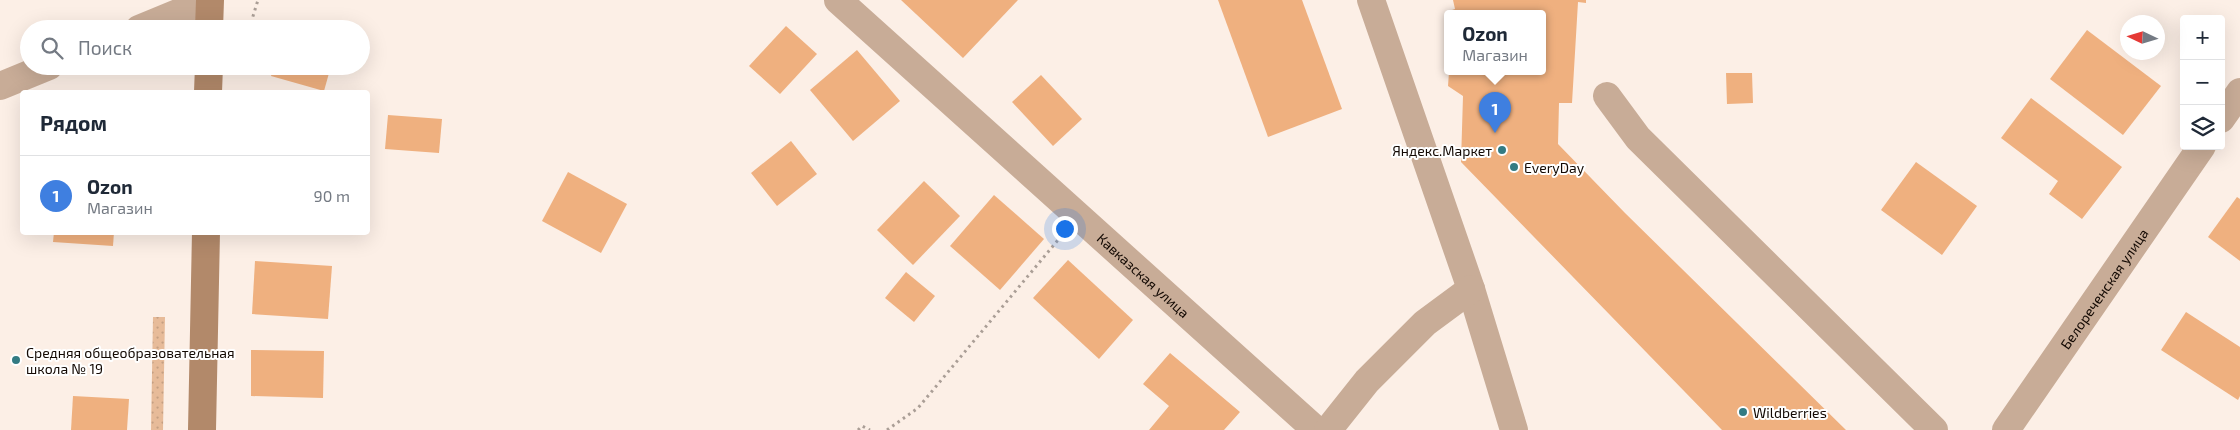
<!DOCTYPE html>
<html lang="ru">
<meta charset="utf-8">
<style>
:root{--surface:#fff;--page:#f6f6f7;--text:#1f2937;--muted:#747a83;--line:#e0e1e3;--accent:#337b83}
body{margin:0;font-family:"Exo 2",sans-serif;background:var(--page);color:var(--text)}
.controls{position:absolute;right:15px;top:15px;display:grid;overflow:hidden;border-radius:5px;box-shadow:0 5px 20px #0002}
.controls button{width:45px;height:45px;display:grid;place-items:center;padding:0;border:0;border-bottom:1px solid var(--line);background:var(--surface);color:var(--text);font:25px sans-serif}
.compass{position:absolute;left:2120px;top:15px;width:45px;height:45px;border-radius:50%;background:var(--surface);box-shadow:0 5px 20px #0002;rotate:274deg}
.you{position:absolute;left:1064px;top:228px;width:18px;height:18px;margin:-12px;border:4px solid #fff;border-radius:50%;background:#1a73e8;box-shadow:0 0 0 8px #1a73e833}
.badge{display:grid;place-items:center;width:32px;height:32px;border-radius:50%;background:var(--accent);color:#fff;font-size:16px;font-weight:700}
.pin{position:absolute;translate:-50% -41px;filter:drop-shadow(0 1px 2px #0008)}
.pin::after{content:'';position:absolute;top:26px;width:18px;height:15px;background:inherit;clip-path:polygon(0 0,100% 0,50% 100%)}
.popup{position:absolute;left:1444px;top:10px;width:102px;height:65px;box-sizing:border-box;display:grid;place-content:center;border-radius:5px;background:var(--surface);filter:drop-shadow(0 1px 4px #0005);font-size:16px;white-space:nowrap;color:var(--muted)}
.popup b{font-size:19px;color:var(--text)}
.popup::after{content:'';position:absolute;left:50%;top:100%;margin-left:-10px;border:10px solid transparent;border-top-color:var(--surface)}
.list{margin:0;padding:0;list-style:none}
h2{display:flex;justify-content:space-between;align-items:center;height:65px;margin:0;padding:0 20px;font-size:21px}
h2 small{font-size:16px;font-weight:400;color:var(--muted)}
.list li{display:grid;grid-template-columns:32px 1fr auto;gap:15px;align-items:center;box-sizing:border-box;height:80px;padding:0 20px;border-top:1px solid var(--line)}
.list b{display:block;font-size:19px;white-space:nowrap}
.list p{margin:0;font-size:16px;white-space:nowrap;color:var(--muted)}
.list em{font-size:16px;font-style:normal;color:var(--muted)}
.icon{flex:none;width:28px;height:28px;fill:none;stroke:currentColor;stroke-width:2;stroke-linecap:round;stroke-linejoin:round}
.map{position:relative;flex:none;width:2240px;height:430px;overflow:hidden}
.search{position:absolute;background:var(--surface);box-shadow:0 5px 20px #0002;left:20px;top:20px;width:350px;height:55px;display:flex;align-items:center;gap:12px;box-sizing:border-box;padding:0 18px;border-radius:28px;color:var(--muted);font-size:19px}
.panel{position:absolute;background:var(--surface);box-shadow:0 5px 20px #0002;left:20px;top:90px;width:350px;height:145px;border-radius:5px}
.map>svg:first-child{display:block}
</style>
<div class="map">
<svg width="2240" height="430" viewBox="0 0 2240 430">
<defs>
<pattern id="grass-dots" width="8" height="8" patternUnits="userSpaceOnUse" patternTransform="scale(1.25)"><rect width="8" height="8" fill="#e7bb99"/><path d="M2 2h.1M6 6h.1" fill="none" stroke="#c59f82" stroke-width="1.8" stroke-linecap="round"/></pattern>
</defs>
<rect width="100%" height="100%" fill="#fcefe6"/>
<polygon fill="url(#grass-dots)" points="153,317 165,317 163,430 151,430"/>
<g fill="#efb07f">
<polygon points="901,0 1018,0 963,58"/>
<polygon points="1218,0 1302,0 1342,109 1268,137"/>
<polygon points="1453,0 1586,0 1586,3 1578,2 1572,103 1559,103 1558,144 1625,213 1846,430 1722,430 1461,162 1463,96 1448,86 1449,72 1542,72 1542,14 1450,14 1449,11 1455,9"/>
<polygon points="786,26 817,54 780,94 749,66"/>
<polygon points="2087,30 2161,86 2123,135 2050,79"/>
<polygon points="857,50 900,101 853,141 810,90"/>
<polygon points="274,66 331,66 324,91 271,76"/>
<polygon points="1726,73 1752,73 1753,103 1727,104"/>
<polygon points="1041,75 1082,119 1053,146 1012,102"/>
<polygon points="2031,98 2122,167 2082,219 2049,194 2058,181 2001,138"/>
<polygon points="388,115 442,119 439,153 385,149"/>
<polygon points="791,141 817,174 777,206 751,173"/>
<polygon points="1916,162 1977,206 1942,255 1881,210"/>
<polygon points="568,172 627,204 601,253 542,221"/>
<polygon points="924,181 960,216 913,265 877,230"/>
<polygon points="994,195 1044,239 1000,290 950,246"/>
<polygon points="2237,197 2240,199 2240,261 2208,237"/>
<polygon points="54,232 114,232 113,246 53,242"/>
<polygon points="1068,260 1133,320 1099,359 1033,298"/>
<polygon points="255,261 332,266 328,319 252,314"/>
<polygon points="906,272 935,296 914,322 885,298"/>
<polygon points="2186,312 2240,347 2240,396 2238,400 2161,350"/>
<polygon points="251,350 324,351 323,398 251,396"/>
<polygon points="1170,353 1240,412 1224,430 1149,430 1169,406 1143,384"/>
<polygon points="73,396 129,399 127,430 71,430"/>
</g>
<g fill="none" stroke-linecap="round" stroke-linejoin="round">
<g stroke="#aa9e96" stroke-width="3" stroke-dasharray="2.5 4" stroke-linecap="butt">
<polyline points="249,29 258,0"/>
<polyline points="858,430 862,426 870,430"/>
<polyline points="887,430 918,408 1058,240"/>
</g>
<g stroke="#c8ac97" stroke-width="28">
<path id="s1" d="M 838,0 L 1316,430"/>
<polyline points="1371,0 1471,289 1514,430"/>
<polyline points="139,29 209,0"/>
<polyline points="0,86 49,66"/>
<polyline points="1607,96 1638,138 1934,430"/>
<polyline points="2221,119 2240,92"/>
<polyline points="1328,430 1367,381 1425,323 1471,289"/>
<path id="s2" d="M 2006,430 L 2202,146"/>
</g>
<g stroke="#b2896a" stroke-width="28">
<polyline points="209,29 210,0"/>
<polyline points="208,92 209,66"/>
<polyline points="202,430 206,232"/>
</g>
</g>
<g fill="#337b83" stroke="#fff" stroke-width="2">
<circle cx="1502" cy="150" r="5"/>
<circle cx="1514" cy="167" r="5"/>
<circle cx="16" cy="360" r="5"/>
<circle cx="1743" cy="412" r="5"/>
</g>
<g text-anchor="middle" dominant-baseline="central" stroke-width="4" stroke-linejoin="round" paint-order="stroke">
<g font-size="14" fill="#130903" stroke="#fff" text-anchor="start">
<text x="1492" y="150" text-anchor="end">Яндекс.Маркет</text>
<text x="1524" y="167">EveryDay</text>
<text x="26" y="352">Средняя общеобразовательная<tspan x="26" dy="16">школа № 19</tspan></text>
<text x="1753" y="412">Wildberries</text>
</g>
<g font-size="14" fill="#130903" stroke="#fff">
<text stroke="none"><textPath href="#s1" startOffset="411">Кавказская улица</textPath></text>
<text stroke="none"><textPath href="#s2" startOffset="172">Белореченская улица</textPath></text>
</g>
</g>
</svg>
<div class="controls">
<button>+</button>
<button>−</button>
<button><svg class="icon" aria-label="layers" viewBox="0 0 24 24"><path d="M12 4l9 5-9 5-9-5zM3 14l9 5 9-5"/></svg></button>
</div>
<svg class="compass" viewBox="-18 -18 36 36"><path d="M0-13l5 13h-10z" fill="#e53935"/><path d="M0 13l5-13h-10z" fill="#747a83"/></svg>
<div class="you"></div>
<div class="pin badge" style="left:1495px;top:133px;background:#3f7fe0">1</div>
<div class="popup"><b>Ozon</b>Магазин</div>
<div class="search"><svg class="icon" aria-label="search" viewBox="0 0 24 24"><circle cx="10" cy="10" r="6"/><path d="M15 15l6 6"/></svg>Поиск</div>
<section class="panel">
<h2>Рядом<small></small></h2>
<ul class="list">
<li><span class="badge" style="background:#3f7fe0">1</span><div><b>Ozon</b><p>Магазин</p></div><em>90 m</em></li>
</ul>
</section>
</div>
